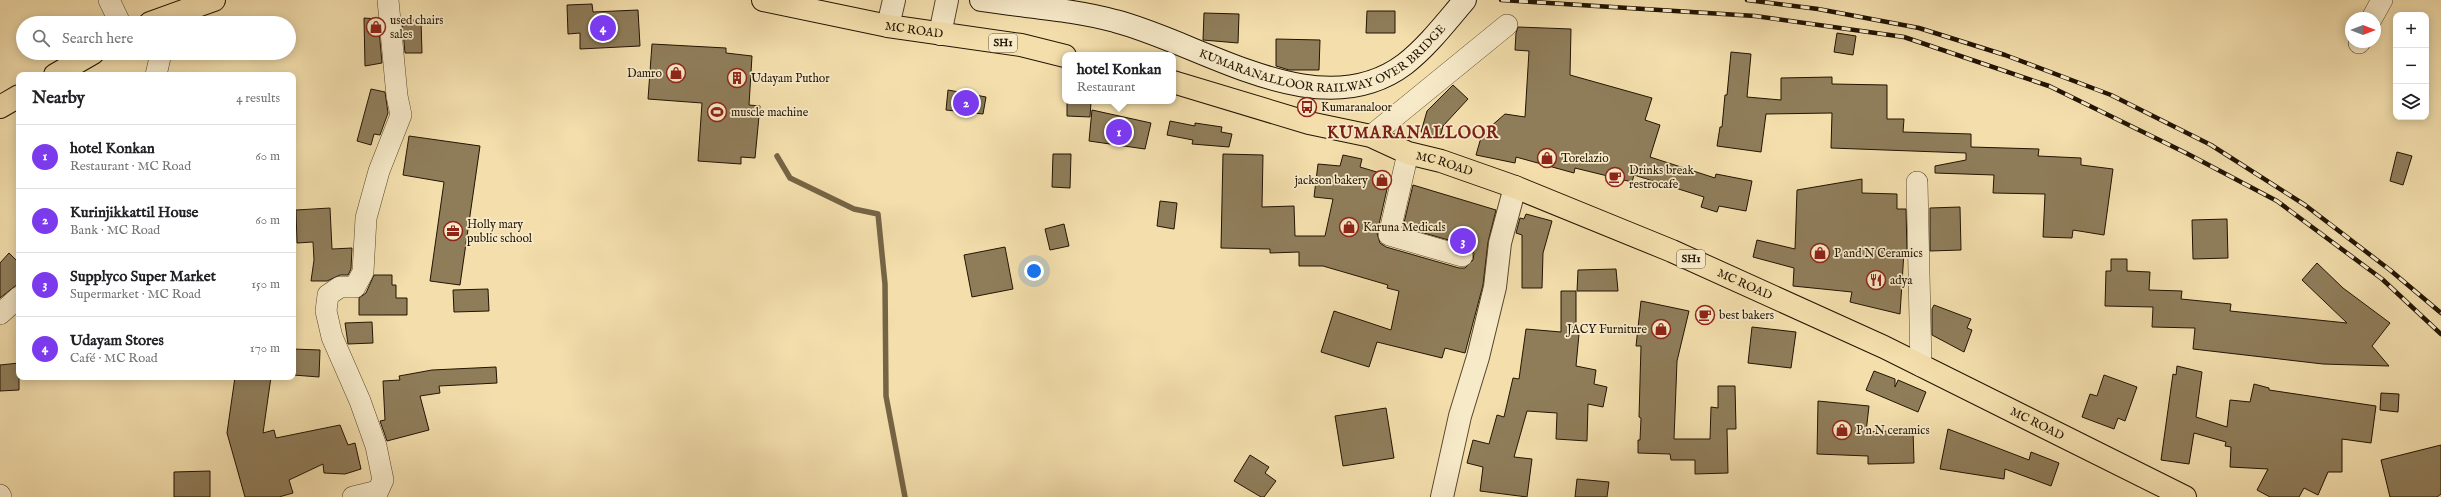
<!DOCTYPE html>
<meta charset="utf-8">
<style>
:root{--surface:#fff;--page:#f6f6f6;--text:#202124;--muted:#757577;--line:#e0e0e0;--accent:#7c3aed}
body{margin:0;font-family:"IM FELL English",serif;background:var(--page);color:var(--text)}
.controls{position:absolute;right:12px;top:12px;display:grid;overflow:hidden;border-radius:8px;box-shadow:0 2px 10px #0003}
.controls button{width:36px;height:36px;display:grid;place-items:center;padding:0;border:0;border-bottom:1px solid var(--line);background:var(--surface);color:var(--text);font:20px sans-serif}
.compass{position:absolute;left:2345px;top:12px;width:36px;height:36px;border-radius:50%;background:var(--surface);box-shadow:0 2px 10px #0003;rotate:90deg}
.you{position:absolute;left:1034px;top:271px;width:14px;height:14px;margin:-10px;border:3px solid #fff;border-radius:50%;background:#1a73e8;box-shadow:0 0 0 6px #1a73e833}
.badge{display:grid;place-items:center;width:26px;height:26px;border-radius:50%;background:var(--accent);color:#fff;font-size:13px;font-weight:700}
.pin{position:absolute;translate:-50% -50%;border:2px solid #fff;box-shadow:0 1px 4px #0006}
.popup{position:absolute;left:1062px;top:52px;width:114px;height:52px;box-sizing:border-box;display:grid;place-content:center;border-radius:8px;background:var(--surface);filter:drop-shadow(0 1px 3px #0005);font-size:13px;white-space:nowrap;color:var(--muted)}
.popup b{font-size:15px;color:var(--text)}
.popup::after{content:'';position:absolute;left:50%;top:100%;margin-left:-8px;border:8px solid transparent;border-top-color:var(--surface)}
.list{margin:0;padding:0;list-style:none}
h2{display:flex;justify-content:space-between;align-items:center;height:52px;margin:0;padding:0 16px;font-size:17px}
h2 small{font-size:13px;font-weight:400;color:var(--muted)}
.list li{display:grid;grid-template-columns:26px 1fr auto;gap:12px;align-items:center;box-sizing:border-box;height:64px;padding:0 16px;border-top:1px solid var(--line)}
.list b{display:block;font-size:15px;white-space:nowrap}
.list p{margin:0;font-size:13px;white-space:nowrap;color:var(--muted)}
.list em{font-size:13px;font-style:normal;color:var(--muted)}
.icon{flex:none;width:22px;height:22px;fill:none;stroke:currentColor;stroke-width:2;stroke-linecap:round;stroke-linejoin:round}
.map{position:relative;flex:none;width:2441px;height:497px;overflow:hidden}
.search{position:absolute;background:var(--surface);box-shadow:0 2px 10px #0003;left:16px;top:16px;width:280px;height:44px;display:flex;align-items:center;gap:10px;box-sizing:border-box;padding:0 14px;border-radius:22px;color:var(--muted);font-size:15px}
.panel{position:absolute;background:var(--surface);box-shadow:0 2px 10px #0003;left:16px;top:72px;width:280px;height:308px;border-radius:8px}
.map>svg:first-child{display:block}
</style>
<div class="map">
<svg width="2441" height="497" viewBox="0 0 2441 497">
<rect width="100%" height="100%" fill="#f3deac"/>
<filter id="stains"><feTurbulence type="fractalNoise" baseFrequency=".005" numOctaves="4"/><feColorMatrix values="0 0 0 0 .2 0 0 0 0 .09 0 0 0 0 .02 0 0 0 .5 -.17"/></filter>
<radialGradient id="worn" r=".72"><stop offset=".6" stop-color="#630" stop-opacity="0"/><stop offset="1" stop-color="#630" stop-opacity=".3"/></radialGradient>
<g fill="none" stroke-linecap="round" stroke-linejoin="round">
<polyline stroke="#756445" stroke-width="5.5" points="777,156 790,178 854,209 878,214 885,284 886,396 905,497"/>
</g>
<g fill="#8f7d5a" stroke="#221402">
<polygon points="592,4 593,12 638,10 640,46 580,49 580,33 568,34 567,5"/>
<polygon points="1367,11 1395,11 1395,33 1366,33"/>
<polygon points="1204,13 1239,14 1238,43 1203,40"/>
<polygon points="364,18 378,19 382,63 365,66"/>
<polygon points="402,20 421,20 422,53 405,53"/>
<polygon points="1518,27 1571,29 1570,75 1652,98 1645,120 1660,125 1650,157 1715,178 1716,174 1752,181 1746,211 1719,206 1717,212 1701,207 1704,197 1634,175 1632,182 1575,168 1574,173 1516,157 1515,163 1476,155 1482,134 1505,114 1525,117 1529,51 1515,50 1516,33"/>
<polygon points="1837,33 1856,36 1853,55 1834,52"/>
<polygon points="1276,39 1320,40 1319,70 1289,70 1276,66"/>
<polygon points="652,44 726,48 726,53 752,56 749,105 760,106 755,158 741,157 741,164 698,161 702,103 648,99"/>
<polygon points="1731,52 1751,54 1747,97 1781,100 1781,78 1832,77 1832,84 1887,85 1887,119 1904,119 1903,132 1971,134 1971,147 2039,149 2038,156 2081,158 2081,165 2113,169 2104,235 2073,230 2072,238 2043,237 2045,194 1993,193 1994,175 1935,173 1935,166 1966,160 1966,153 1831,148 1832,113 1766,114 1761,152 1717,146 1720,127 1722,127 1725,95 1727,95"/>
<polygon points="1453,85 1468,99 1443,126 1440,138 1421,132 1427,111"/>
<polygon points="371,89 385,92 388,113 380,135 374,134 371,145 357,141"/>
<polygon points="948,90 986,97 983,114 946,110"/>
<polygon points="1067,101 1091,102 1090,117 1067,116"/>
<polygon points="1092,110 1151,123 1145,149 1089,141"/>
<polygon points="1170,121 1195,126 1195,123 1222,127 1221,132 1232,134 1229,147 1192,144 1193,140 1167,135"/>
<polygon points="409,136 480,146 460,285 430,281 444,182 403,175"/>
<polygon points="2397,152 2412,156 2403,185 2390,181"/>
<polygon points="1053,154 1071,154 1070,188 1052,187"/>
<polygon points="1223,154 1263,155 1262,207 1294,206 1295,236 1325,236 1333,199 1314,197 1318,164 1340,166 1343,155 1362,159 1360,167 1390,176 1377,233 1380,243 1386,247 1459,268 1465,268 1473,260 1474,253 1466,245 1403,227 1413,185 1496,210 1488,242 1483,285 1465,353 1445,348 1442,358 1377,342 1369,367 1321,352 1334,311 1391,330 1399,291 1387,288 1388,285 1323,266 1299,266 1299,252 1270,253 1270,249 1221,248"/>
<polygon points="1862,179 1862,193 1897,194 1897,209 1906,209 1907,252 1904,252 1900,314 1850,302 1852,292 1793,286 1794,268 1753,257 1757,240 1795,249 1797,190"/>
<polygon points="1160,201 1177,203 1174,229 1157,226"/>
<polygon points="1960,207 1961,250 1930,251 1930,208"/>
<polygon points="330,208 332,249 352,248 351,269 348,275 340,275 327,281 311,281 314,260 313,242 297,243 296,210"/>
<polygon points="1526,214 1552,221 1543,253 1542,288 1522,288 1522,235 1516,233 1520,218 1524,219"/>
<polygon points="2227,219 2228,258 2193,259 2192,220"/>
<polygon points="1064,224 1069,246 1050,250 1045,229"/>
<polygon points="1005,247 1013,289 972,297 964,255"/>
<polygon points="9,253 19,263 19,283 0,298 0,263"/>
<polygon points="2111,259 2127,259 2127,271 2150,272 2149,290 2182,291 2181,299 2231,304 2230,311 2347,323 2302,280 2317,263 2343,288 2390,323 2372,346 2389,366 2323,364 2193,349 2195,328 2152,327 2153,307 2105,306 2106,271 2111,271"/>
<polygon points="1616,269 1618,291 1577,291 1578,270"/>
<polygon points="374,275 392,275 392,285 396,285 396,298 407,298 407,315 359,315 359,298 366,293"/>
<polygon points="488,289 489,311 454,312 453,290"/>
<polygon points="1561,291 1576,291 1576,333 1579,334 1576,366 1596,370 1594,384 1607,387 1603,407 1588,404 1587,441 1556,439 1557,413 1527,411 1514,457 1532,459 1527,497 1480,491 1483,467 1467,463 1473,440 1489,444 1497,415 1504,417 1513,378 1519,379 1526,329 1561,332"/>
<polygon points="1641,301 1689,311 1677,361 1674,439 1710,439 1711,407 1718,408 1718,386 1735,386 1736,429 1727,429 1728,473 1695,474 1695,460 1671,460 1670,454 1638,453 1638,440 1640,440 1641,418 1639,417 1641,346 1636,346"/>
<polygon points="1934,305 1971,319 1967,328 1972,330 1964,352 1932,335 1932,309"/>
<polygon points="372,322 373,343 348,344 345,323"/>
<polygon points="1752,327 1796,332 1791,368 1748,363"/>
<polygon points="293,349 320,350 319,377 293,375"/>
<polygon points="19,363 19,390 0,391 0,365"/>
<polygon points="2177,366 2202,372 2196,417 2227,427 2230,400 2250,402 2254,384 2269,388 2269,390 2376,406 2371,443 2342,439 2342,472 2328,472 2318,495 2304,488 2299,497 2270,497 2257,490 2268,469 2230,467 2231,447 2225,446 2226,442 2194,433 2189,464 2161,460 2173,374 2176,375"/>
<polygon points="496,367 497,383 439,386 440,393 420,396 429,430 387,441 380,421 385,420 383,381 400,380 399,376 432,370"/>
<polygon points="1874,371 1895,379 1895,387 1898,380 1926,392 1918,412 1866,390"/>
<polygon points="2104,375 2137,387 2125,421 2118,418 2114,429 2082,417 2090,394 2097,396"/>
<polygon points="235,377 271,377 263,433 274,430 276,438 340,425 348,445 355,443 361,469 345,474 324,473 323,464 289,480 293,493 279,497 245,497 227,433"/>
<polygon points="2381,393 2399,394 2398,412 2380,410"/>
<polygon points="1818,401 1869,406 1866,432 1913,430 1914,463 1868,464 1868,456 1817,454"/>
<polygon points="1386,408 1394,458 1343,466 1335,416"/>
<polygon points="1948,429 2029,460 2031,452 2059,463 2051,486 2005,469 2004,479 1940,469"/>
<polygon points="2441,445 2441,494 2437,497 2390,497 2381,460"/>
<polygon points="1250,455 1269,467 1265,473 1276,481 1264,497 1261,497 1234,481"/>
<polygon points="210,471 210,497 174,497 174,472"/>
<polygon points="1577,479 1609,482 1607,497 1575,497"/>
</g>
<g fill="none" stroke-linecap="round" stroke-linejoin="round">
<defs>
<g id="minor">
<polyline points="109,0 120,23"/>
<polyline points="2372,18 2382,0"/>
<polyline points="2359,43 2360,42"/>
<polyline points="156,75 161,53"/>
<polyline points="1371,136 1507,25"/>
<polyline points="1408,153 1389,235 1462,256"/>
<polyline points="1917,182 1921,366"/>
<polyline points="0,314 19,297"/>
<polyline points="0,495 1,497"/>
<polyline points="353,497 378,491 383,480 376,446 360,401 332,337 326,311 328,295 340,287 355,287 363,272 366,218 379,171 401,115 397,96 388,0"/>
</g>
<g id="tertiary">
<polyline points="888,26 894,0"/>
<polyline points="940,34 947,0"/>
<polyline points="1442,497 1460,416 1478,357 1495,287 1500,243 1515,187"/>
</g>
<g id="secondary">
<path id="s1" d="M 981,0 C 1025,7 1072,9 1115,21 C 1202,43 1319,129 1405,64 C 1428,46 1446,22 1465,0"/>
</g>
<g id="primary">
<path id="s2" d="M 763,0 L 888,26 L 1021,45 L 1065,56"/>
<polyline points="150,23 214,0"/>
<polyline points="55,75 93,53"/>
<path id="s3" d="M 1173,82 L 1309,123 L 1371,136 L 1408,153 L 1441,161 L 1515,187 L 1672,251 L 1884,347 L 2185,497"/>
<polyline points="0,107 19,96"/>
</g>
</defs>
<use href="#minor" stroke="#56462c" stroke-width="22"/>
<use href="#tertiary" stroke="#56462c" stroke-width="24"/>
<use href="#secondary" stroke="#221402" stroke-width="24"/>
<use href="#primary" stroke="#221402" stroke-width="24"/>
<use href="#minor" stroke="#f7eac9" stroke-width="21"/>
<use href="#tertiary" stroke="#f7eac9" stroke-width="22"/>
<use href="#secondary" stroke="#f7eac9" stroke-width="22"/>
<use href="#primary" stroke="#f3deac" stroke-width="22"/>
<defs>
<g id="rail">
<polyline points="1501,0 1755,16 1904,37 2049,86 2186,153 2277,201 2382,279 2441,334"/>
<polyline points="1747,0 1818,9 1919,28 2005,55 2111,95 2211,145 2305,205 2390,270 2441,313"/>
</g>
</defs>
<use href="#rail" stroke="#221402" stroke-width="4.5"/>
<use href="#rail" stroke="#f7eac9" stroke-width="3" stroke-dasharray="9" stroke-linecap="butt"/>
</g>
<defs>
<symbol id="shop-ring" viewBox="-11 -11 22 22"><circle r="9.5" fill="#f7eac9" stroke="#8f2418" stroke-width="1.5"/><path d="M-5-2.5h2.3a2.7 3.5 0 0 1 5.4 0H5L5.5 6h-11ZM-1.5-2.5h3a1.5 2.3 0 0 0-3 0Z" fill="#8f2418"/></symbol>
<symbol id="building-ring" viewBox="-11 -11 22 22"><circle r="9.5" fill="#f7eac9" stroke="#8f2418" stroke-width="1.5"/><path d="M-4-6H4V6H1V3H-1V6H-4ZM-2.5-4.3h1.7v1.8h-1.7ZM.8-4.3h1.7v1.8H.8ZM-2.5-1h1.7V.8h-1.7ZM.8-1h1.7V.8H.8Z" fill="#8f2418"/></symbol>
<symbol id="bus-ring" viewBox="-11 -11 22 22"><circle r="9.5" fill="#f7eac9" stroke="#8f2418" stroke-width="1.5"/><path d="M-5-6H5V4H4V6H2V4H-2V6H-4V4H-5ZM-3.5-4V0h7V-4ZM-3.5 1.2v1.5H-2V1.2ZM2 1.2v1.5H3.5V1.2Z" fill="#8f2418"/></symbol>
<symbol id="stadium-ring" viewBox="-11 -11 22 22"><circle r="9.5" fill="#f7eac9" stroke="#8f2418" stroke-width="1.5"/><path d="M0-5a6.5 5 0 1 0 0 10a6.5 5 0 1 0 0-10ZM-3.5-1.8h7v3.6h-7Z" fill="#8f2418"/></symbol>
<symbol id="cafe-ring" viewBox="-11 -11 22 22"><circle r="9.5" fill="#f7eac9" stroke="#8f2418" stroke-width="1.5"/><path d="M-5.5-4.5H6V0H3Q3 3.5 0 3.5H-2.5Q-5.5 3.5-5.5 0ZM3-3.2v2h1.7v-2ZM-6 4.5H4V6H-6Z" fill="#8f2418"/></symbol>
<symbol id="office-ring" viewBox="-11 -11 22 22"><circle r="9.5" fill="#f7eac9" stroke="#8f2418" stroke-width="1.5"/><path d="M-6-3h4V-5.5h4V-3h4V5H-6ZM-1-4.5V-3h2v-1.5ZM-6 0V1H6V0Z" fill="#8f2418"/></symbol>
<symbol id="restaurant-ring" viewBox="-11 -11 22 22"><circle r="9.5" fill="#f7eac9" stroke="#8f2418" stroke-width="1.5"/><path d="M-5-6h1v4h1v-4h1v4h1v-4h1v5L-1.5 .5V6h-2V.5L-5-1ZM5-6V6H3V1.5H1.5Q1.5-4 5-6Z" fill="#8f2418"/></symbol>
</defs>
<g fill-rule="evenodd">
<use href="#shop-ring" x="365" y="16" width="22" height="22"/>
<use href="#shop-ring" x="665" y="62" width="22" height="22"/>
<use href="#building-ring" x="726" y="67" width="22" height="22"/>
<use href="#bus-ring" x="1296" y="96" width="22" height="22"/>
<use href="#stadium-ring" x="706" y="101" width="22" height="22"/>
<use href="#shop-ring" x="1536" y="147" width="22" height="22"/>
<use href="#cafe-ring" x="1604" y="166" width="22" height="22"/>
<use href="#shop-ring" x="1371" y="169" width="22" height="22"/>
<use href="#shop-ring" x="1338" y="216" width="22" height="22"/>
<use href="#office-ring" x="442" y="220" width="22" height="22"/>
<use href="#shop-ring" x="1809" y="242" width="22" height="22"/>
<use href="#restaurant-ring" x="1865" y="269" width="22" height="22"/>
<use href="#cafe-ring" x="1694" y="304" width="22" height="22"/>
<use href="#shop-ring" x="1650" y="318" width="22" height="22"/>
<use href="#shop-ring" x="1831" y="419" width="22" height="22"/>
</g>
<g text-anchor="middle" dominant-baseline="central" stroke-width="3.5" stroke-linejoin="round" paint-order="stroke">
<g fill="#f7eac9" stroke="#62543e" stroke-width="1">
<rect x="989" y="34" width="28" height="18" rx="3"/>
<rect x="1677" y="250" width="28" height="18" rx="3"/>
</g>
<g font-size="11" font-weight="bold" fill="#221402">
<text x="1003" y="43">SH1</text>
<text x="1691" y="259">SH1</text>
</g>
<g font-size="12" fill="#221402" stroke="#f7eac9" text-anchor="start">
<text x="390" y="20">used chairs<tspan x="390" dy="14">sales</tspan></text>
<text x="662" y="73" text-anchor="end">Damro</text>
<text x="751" y="78">Udayam Puthor</text>
<text x="1321" y="107">Kumaranaloor</text>
<text x="731" y="112">muscle machine</text>
<text x="1561" y="158">Torelazio</text>
<text x="1629" y="170">Drinks break<tspan x="1629" dy="14">restrocafe</tspan></text>
<text x="1368" y="180" text-anchor="end">jackson bakery</text>
<text x="467" y="224">Holly mary<tspan x="467" dy="14">public school</tspan></text>
<text x="1363" y="227">Karuna Medicals</text>
<text x="1834" y="253">P and N Ceramics</text>
<text x="1890" y="280">adya</text>
<text x="1719" y="315">best bakers</text>
<text x="1647" y="329" text-anchor="end">JACY Furniture</text>
<text x="1856" y="430">P n N ceramics</text>
</g>
<g font-size="12" fill="#221402" stroke="#f7eac9">
<text stroke="none"><textPath href="#s2" startOffset="154">MC ROAD</textPath></text>
<text stroke="none"><textPath href="#s1" startOffset="361">KUMARANALLOOR RAILWAY OVER BRIDGE</textPath></text>
<text stroke="none"><textPath href="#s3" startOffset="284">MC ROAD</textPath></text>
<text stroke="none"><textPath href="#s3" startOffset="608">MC ROAD</textPath></text>
<text stroke="none"><textPath href="#s3" startOffset="932">MC ROAD</textPath></text>
</g>
<g font-size="16" font-weight="bold" letter-spacing="1" fill="#7a1f14" stroke="#f7eac9">
<text x="1413" y="134">KUMARANALLOOR</text>
</g>
</g>
<rect width="100%" height="100%" filter="url(#stains)"/>
<rect width="100%" height="100%" fill="url(#worn)"/>
</svg>
<div class="controls">
<button>+</button>
<button>−</button>
<button><svg class="icon" aria-label="layers" viewBox="0 0 24 24"><path d="M12 4l9 5-9 5-9-5zM3 14l9 5 9-5"/></svg></button>
</div>
<svg class="compass" viewBox="-18 -18 36 36"><path d="M0-13l5 13h-10z" fill="#e53935"/><path d="M0 13l5-13h-10z" fill="#757577"/></svg>
<div class="you"></div>
<div class="pin badge" style="left:1119px;top:132px">1</div>
<div class="popup"><b>hotel Konkan</b>Restaurant</div>
<div class="pin badge" style="left:966px;top:103px">2</div>
<div class="pin badge" style="left:1463px;top:241px">3</div>
<div class="pin badge" style="left:603px;top:28px">4</div>
<div class="search"><svg class="icon" aria-label="search" viewBox="0 0 24 24"><circle cx="10" cy="10" r="6"/><path d="M15 15l6 6"/></svg>Search here</div>
<section class="panel">
<h2>Nearby<small>4 results</small></h2>
<ul class="list">
<li><span class="badge">1</span><div><b>hotel Konkan</b><p>Restaurant · MC Road</p></div><em>60 m</em></li>
<li><span class="badge">2</span><div><b>Kurinjikkattil House</b><p>Bank · MC Road</p></div><em>60 m</em></li>
<li><span class="badge">3</span><div><b>Supplyco Super Market</b><p>Supermarket · MC Road</p></div><em>150 m</em></li>
<li><span class="badge">4</span><div><b>Udayam Stores</b><p>Café · MC Road</p></div><em>170 m</em></li>
</ul>
</section>
</div>
